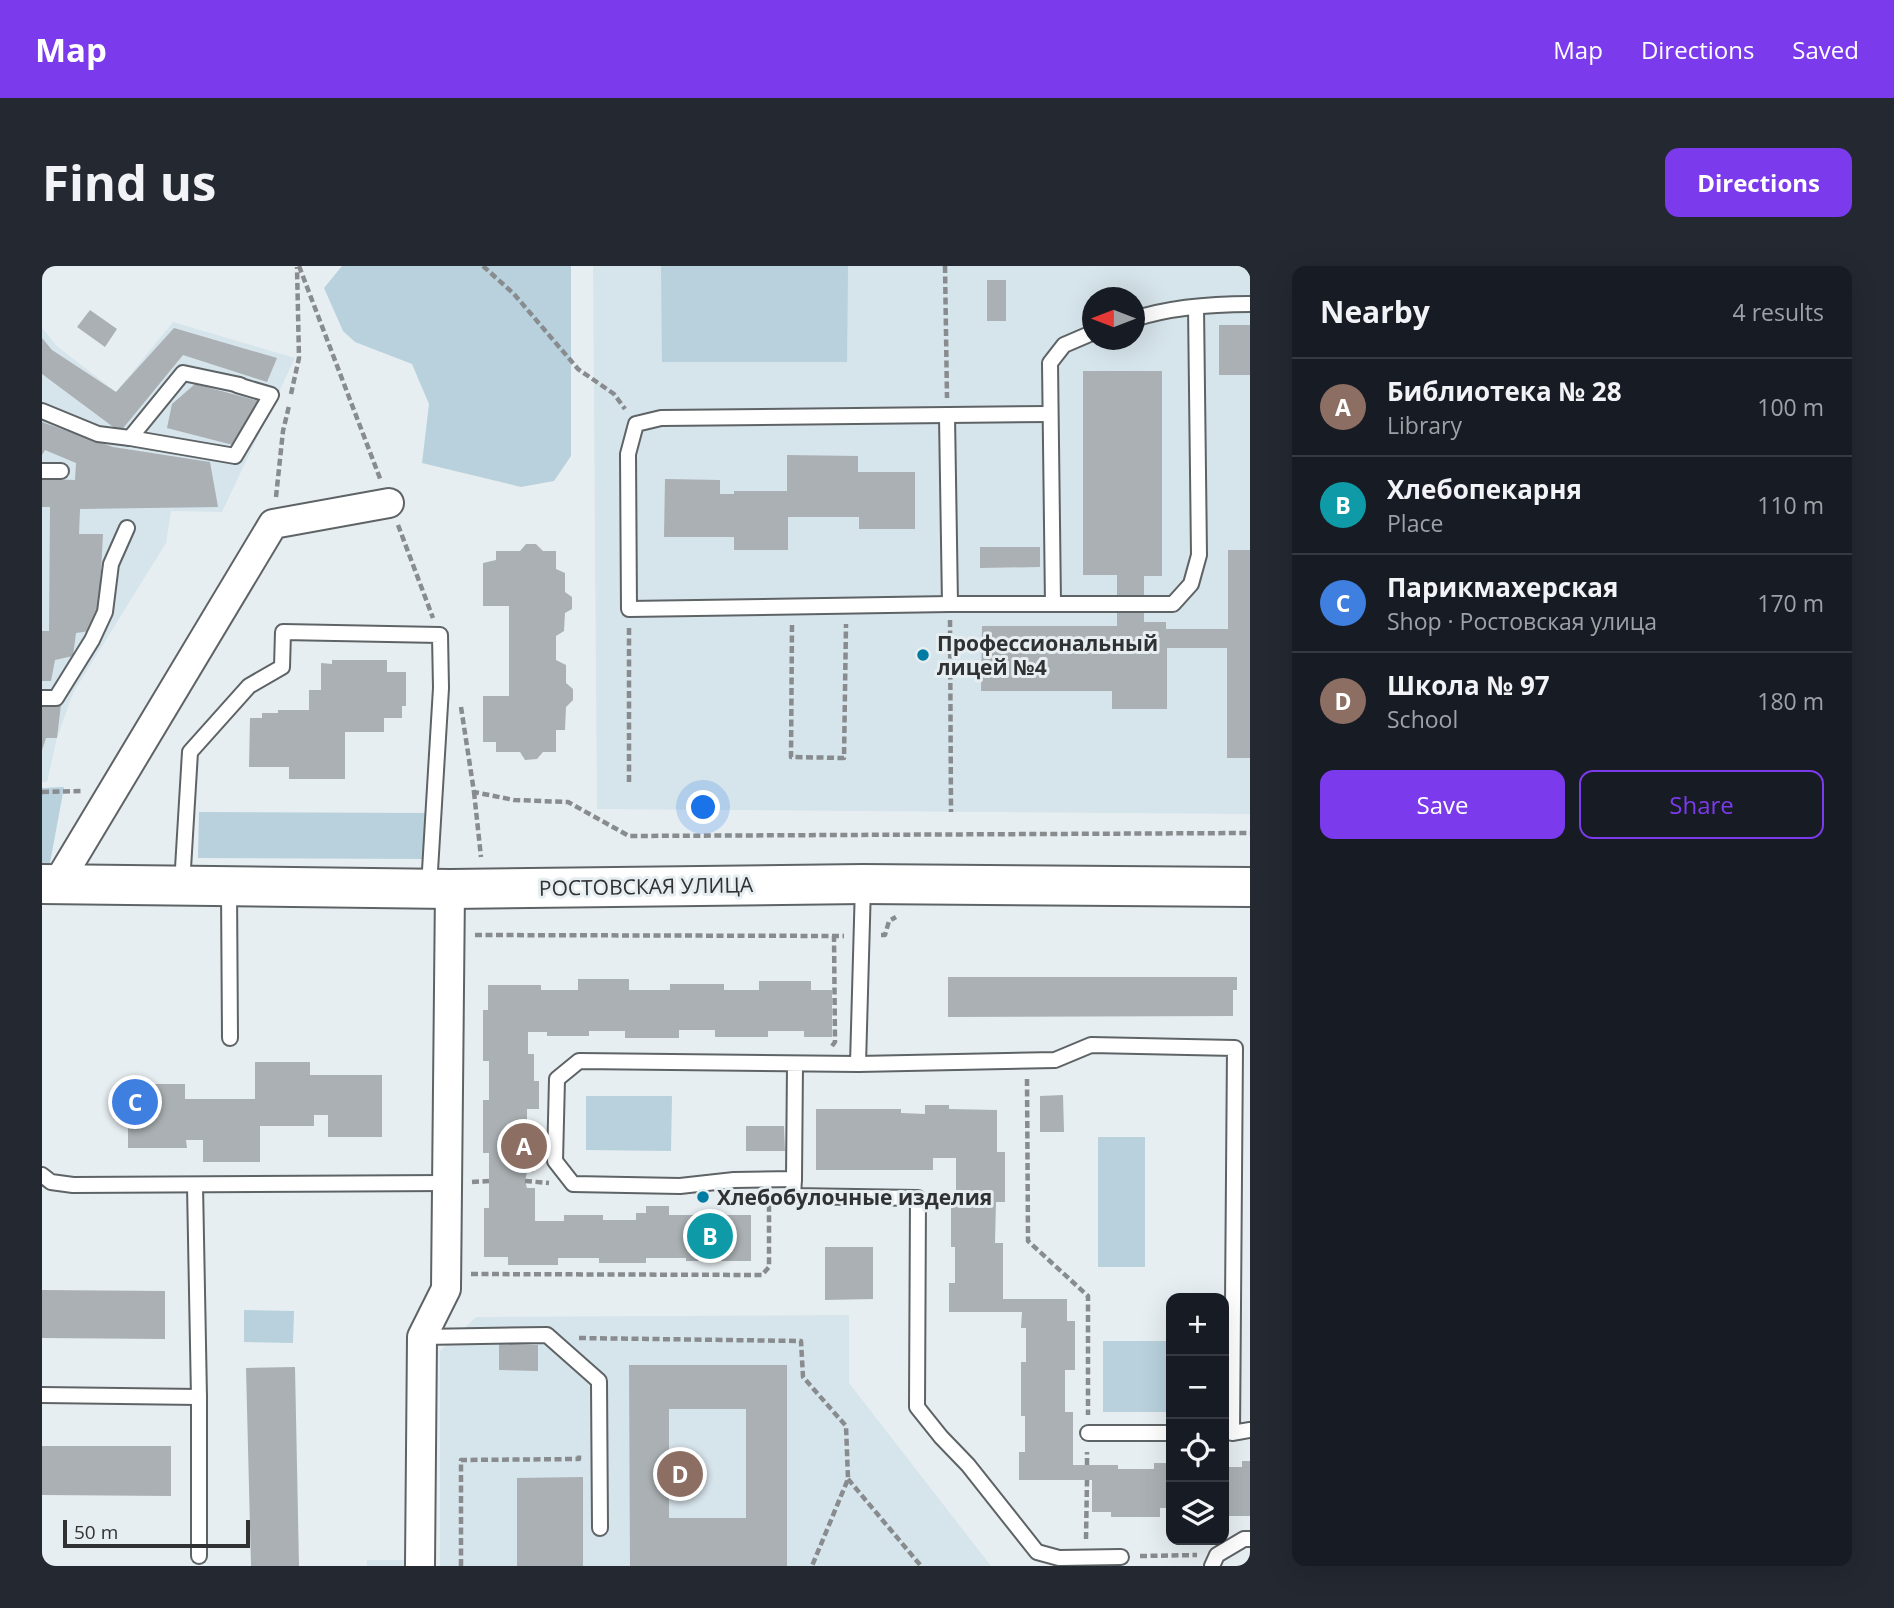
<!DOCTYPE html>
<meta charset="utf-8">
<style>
:root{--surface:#171b24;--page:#242831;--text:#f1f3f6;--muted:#9ea1a6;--line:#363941;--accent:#7c3aed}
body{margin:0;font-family:"Open Sans",sans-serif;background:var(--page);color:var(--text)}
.controls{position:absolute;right:21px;bottom:21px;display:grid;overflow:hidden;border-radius:14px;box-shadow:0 7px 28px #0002}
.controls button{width:63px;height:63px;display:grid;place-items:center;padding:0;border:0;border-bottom:2px solid var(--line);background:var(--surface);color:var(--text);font:35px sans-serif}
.compass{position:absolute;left:1040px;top:21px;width:63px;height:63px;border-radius:50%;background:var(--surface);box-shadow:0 7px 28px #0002;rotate:270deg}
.scale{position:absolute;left:21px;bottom:18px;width:187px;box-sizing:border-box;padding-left:7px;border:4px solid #2f3133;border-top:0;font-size:19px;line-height:24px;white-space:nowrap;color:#2f3133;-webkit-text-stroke:5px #e7eef1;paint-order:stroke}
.you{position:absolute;left:662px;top:542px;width:24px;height:24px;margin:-18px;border:5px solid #fff;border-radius:50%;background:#1a73e8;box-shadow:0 0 0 10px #1a73e833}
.badge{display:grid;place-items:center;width:46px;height:46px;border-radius:50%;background:var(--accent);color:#fff;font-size:23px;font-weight:700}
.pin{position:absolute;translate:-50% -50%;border:4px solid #fff;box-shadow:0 2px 7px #0006}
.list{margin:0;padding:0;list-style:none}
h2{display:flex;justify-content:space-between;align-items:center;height:91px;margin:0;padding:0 28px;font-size:30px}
h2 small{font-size:23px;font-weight:400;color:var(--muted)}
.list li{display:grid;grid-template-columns:46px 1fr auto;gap:21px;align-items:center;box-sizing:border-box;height:98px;padding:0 28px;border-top:2px solid var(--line)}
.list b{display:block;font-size:26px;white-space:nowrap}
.list p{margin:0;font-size:23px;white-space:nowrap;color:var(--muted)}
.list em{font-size:23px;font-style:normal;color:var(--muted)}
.actions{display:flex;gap:14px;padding:21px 28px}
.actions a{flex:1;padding:16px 0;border:2px solid var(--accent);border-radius:14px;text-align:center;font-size:24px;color:var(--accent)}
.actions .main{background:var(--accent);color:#fff}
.icon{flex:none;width:38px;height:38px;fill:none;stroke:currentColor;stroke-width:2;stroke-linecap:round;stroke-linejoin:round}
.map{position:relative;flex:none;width:1208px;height:1300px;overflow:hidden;border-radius:14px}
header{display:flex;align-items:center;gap:42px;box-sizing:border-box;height:98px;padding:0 35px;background:var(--accent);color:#fff}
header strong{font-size:33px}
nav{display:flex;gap:38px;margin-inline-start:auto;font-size:24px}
.intro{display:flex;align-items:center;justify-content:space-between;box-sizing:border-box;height:168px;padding:0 42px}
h1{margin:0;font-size:49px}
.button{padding:18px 32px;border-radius:14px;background:var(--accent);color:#fff;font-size:24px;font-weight:700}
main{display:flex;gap:42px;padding:0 42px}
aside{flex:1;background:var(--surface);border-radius:14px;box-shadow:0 7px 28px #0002}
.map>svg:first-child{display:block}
</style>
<header>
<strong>Map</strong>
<nav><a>Map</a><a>Directions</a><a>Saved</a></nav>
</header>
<div class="intro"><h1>Find us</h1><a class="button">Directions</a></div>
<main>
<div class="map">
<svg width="1208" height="1300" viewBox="0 0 1208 1300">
<rect width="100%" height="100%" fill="#e7eef1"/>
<g fill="#d6e4eb" fill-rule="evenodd">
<path d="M 551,0 L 1208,0 L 1208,548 L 555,543 ZM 1050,32 L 1092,32 L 1092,74 L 1050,74 Z"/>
<polygon points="131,56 253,92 180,246 129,245 124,277 31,427 15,472 5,516 0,516 0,62 16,81 74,126"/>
<polygon points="807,1049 807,1117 949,1300 398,1300 398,1085 434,1051"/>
<rect x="325" y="1294" width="43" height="6"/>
</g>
<g fill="#b8d1dd">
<polygon points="300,0 529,0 529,190 512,215 479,221 380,197 387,138 370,98 313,76 301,65 282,22"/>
<polygon points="619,0 806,0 805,96 620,96"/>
<polygon points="22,521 8,597 0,597 0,522"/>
<polygon points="157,546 385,547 384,593 156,592"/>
<polygon points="544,830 630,830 629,885 544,884"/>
<rect x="1056" y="871" width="47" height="130"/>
<polygon points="202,1044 252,1045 251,1077 202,1076"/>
<rect x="1061" y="1075" width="68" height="71"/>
</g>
<g fill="#aab0b3" fill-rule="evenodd">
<rect x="945" y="14" width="19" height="41"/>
<polygon points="48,44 75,63 63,81 35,61"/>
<rect x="1177" y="59" width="31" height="50"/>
<polygon points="132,62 235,92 225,116 141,89 78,166 0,108 0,72 10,84 74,126"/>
<polygon points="1041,105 1120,105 1120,310 1102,310 1102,356 1124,356 1124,363 1186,363 1186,284 1208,284 1208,492 1185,492 1185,382 1125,382 1125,443 1070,443 1070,425 939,425 940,360 1075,360 1075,309 1041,309"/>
<polygon points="153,118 217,135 191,179 125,162 130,138"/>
<polygon points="0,156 71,181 168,196 176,241 38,243 37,268 61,268 57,343 48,365 34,367 31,390 13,394 9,415 0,415 0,365 7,365 8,241 0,241 0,213 33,214 34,197 3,184 0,189"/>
<polygon points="745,189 816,190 816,206 873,206 873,263 817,263 817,251 746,251 746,284 692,284 692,271 622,271 623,213 678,214 678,228 692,228 692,225 745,225"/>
<polygon points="484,278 494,278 501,285 514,285 514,303 523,307 523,326 530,331 530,343 523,347 522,365 514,370 514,394 524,399 524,417 531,423 531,434 524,441 523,464 514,464 514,486 501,486 495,493 483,494 478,486 454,486 454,476 441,476 441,430 467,430 467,340 441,340 441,297 454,294 454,285 478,285"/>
<polygon points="938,281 998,281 998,301 938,302"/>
<polygon points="290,394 345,394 345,406 364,406 364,440 360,440 360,452 342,452 342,466 303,466 303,513 247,513 247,501 207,501 208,452 220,452 220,447 236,447 236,444 267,444 267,424 279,424 279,397 290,398"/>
<polygon points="19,438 15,472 4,472 0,484 0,439"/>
<polygon points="906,711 1195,711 1195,724 1191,724 1191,750 906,751"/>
<polygon points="536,713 587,713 587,724 628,724 628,718 682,718 682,724 717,724 717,715 769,715 769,724 790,724 790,771 762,771 762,765 726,765 726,771 673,771 673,764 637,764 637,772 583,772 583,765 547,765 547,770 505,770 505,766 486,766 486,788 492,788 492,815 497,815 497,843 485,843 485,876 492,876 492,906 485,906 483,915 485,922 493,922 493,955 522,955 522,949 561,949 561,954 594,954 594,947 604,947 604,940 627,940 627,949 709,949 709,995 644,995 644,992 604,992 604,997 557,997 557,992 516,992 516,999 466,999 466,991 442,991 442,942 447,942 447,887 441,887 441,834 447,834 447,795 441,795 441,744 446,744 446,719 499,719 499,724 536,724"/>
<polygon points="213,796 268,796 268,809 340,809 340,871 286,871 286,849 272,849 272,860 218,860 218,896 161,896 161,874 144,874 145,882 86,882 86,818 143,818 143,833 213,833"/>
<polygon points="1021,829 1022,866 998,866 998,830"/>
<polygon points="883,839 907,839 907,843 955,844 955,886 963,886 963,936 954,936 953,977 961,977 961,1033 1025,1033 1025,1055 1033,1055 1033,1104 1023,1104 1023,1146 1031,1146 1031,1199 1076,1199 1076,1203 1112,1203 1112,1197 1129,1197 1129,1242 1118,1242 1118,1251 1069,1251 1069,1246 1050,1246 1050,1214 977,1214 977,1186 983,1186 983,1150 979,1150 979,1096 984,1096 984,1062 979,1062 980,1046 907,1046 907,1017 913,1017 913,981 909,981 909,927 914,927 914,892 891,892 891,904 774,904 774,843 859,843 859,847 883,848"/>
<polygon points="704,860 742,860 743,885 704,885"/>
<polygon points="783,981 831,981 831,1033 783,1034"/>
<polygon points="0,1024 123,1025 123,1073 0,1072"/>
<polygon points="457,1078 496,1079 496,1105 457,1104"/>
<path d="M 587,1099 L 745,1099 L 745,1300 L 588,1300 ZM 627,1143 L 704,1143 L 704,1252 L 627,1252 Z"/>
<polygon points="253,1101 257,1300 209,1300 204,1102"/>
<polygon points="0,1180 129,1180 129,1230 0,1229"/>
<polygon points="1200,1195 1208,1195 1208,1250 1182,1250 1182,1201 1200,1201"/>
<polygon points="541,1211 541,1300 475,1300 475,1212"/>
</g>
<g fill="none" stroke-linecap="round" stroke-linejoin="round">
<defs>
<g id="lane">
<path d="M 1092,53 C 1129,41 1170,38 1208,38"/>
<polyline points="0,145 56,168 88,172 193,190 229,129 195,119"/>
<polyline points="1008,148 619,152 594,158 586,188 587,343 908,338 1131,338 1149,318 1157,289 1154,41"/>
<polyline points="905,150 908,338"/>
<polyline points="88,172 141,107 198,119"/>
<polyline points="0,205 19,205"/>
<polyline points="1011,338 1008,97 1022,79 1050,67"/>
<polyline points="0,432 14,432 50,374 63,346 69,298 85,262"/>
<polyline points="140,619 148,486 207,420 240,401 241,366 398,369 399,422 387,621"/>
<polyline points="187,621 188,772"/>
<polyline points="753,798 752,913 692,914 638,920 531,918 513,895 515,813 537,795 816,798 821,619"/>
<polyline points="816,798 1013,794 1049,779 1193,782 1190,1167 1208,1164"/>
<polyline points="0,909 9,916 31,919 405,917"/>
<polyline points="752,913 751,930 876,932 875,1141 899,1171 926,1199 995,1286 1017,1292 1079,1291"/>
<polyline points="380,1071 505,1069 557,1115 558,1262"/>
<polyline points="0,1129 157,1131 153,919"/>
<polyline points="157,1131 157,1290"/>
<polyline points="1046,1167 1129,1167"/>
<polyline points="1170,1300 1175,1289 1202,1273 1208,1273"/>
</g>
<g id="street">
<polyline points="15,618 231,258 347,237"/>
<polyline points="378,1300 380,1071 404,1023 408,623"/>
</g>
<polyline id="secondary" points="0,618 408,623 821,618 1208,621"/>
</defs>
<use href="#lane" stroke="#5e6366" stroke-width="18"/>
<use href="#street" stroke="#5e6366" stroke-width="32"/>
<use href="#secondary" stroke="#5e6366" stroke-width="42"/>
<g stroke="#888c8f" stroke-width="4.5" stroke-dasharray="7 3.5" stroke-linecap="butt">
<polyline points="257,0 339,215"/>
<polyline points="441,0 472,28 536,103 572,128 583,143"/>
<polyline points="903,0 905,132"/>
<polyline points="249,128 257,92 255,1"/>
<polyline points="234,231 241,165 247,140"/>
<polyline points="356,259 391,352"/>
<polyline points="908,354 909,546"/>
<polyline points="750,359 749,491 802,492 804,358"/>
<polyline points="587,362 587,516"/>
<polyline points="419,441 432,526 472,534 526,536 587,570 1208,567"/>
<polyline points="0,526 42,525"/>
<polyline points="432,526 439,591"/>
<polyline points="433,669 802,670"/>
<polyline points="839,669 843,669 847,655 854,651"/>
<polyline points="790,780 793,776 792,670"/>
<polyline points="985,813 986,975 1046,1030 1046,1149"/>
<polyline points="483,915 507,917"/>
<polyline points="430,916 447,915"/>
<polyline points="429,1008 720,1009 727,1001 727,938 722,932"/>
<polyline points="537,1072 759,1075 761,1111 804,1160 806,1213 770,1300"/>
<polyline points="1045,1199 1045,1186"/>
<polyline points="806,1213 879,1300"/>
<polyline points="1044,1273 1045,1214"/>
<polyline points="1098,1290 1155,1289"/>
<polyline points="419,1300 419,1194 537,1193 537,1188"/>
</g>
<use href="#lane" stroke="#fff" stroke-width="14"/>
<use href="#street" stroke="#fff" stroke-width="28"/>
<use href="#secondary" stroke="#fff" stroke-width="38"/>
</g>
<g fill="#007ba2" stroke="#e7eef1" stroke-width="2.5">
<circle cx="881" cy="389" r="7"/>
<circle cx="661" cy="931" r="7"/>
</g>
<g text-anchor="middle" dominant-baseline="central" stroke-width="6" stroke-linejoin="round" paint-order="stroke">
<g font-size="21" font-weight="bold" fill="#2f3133" stroke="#e7eef1" text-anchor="start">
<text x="895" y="377">Профессиональный<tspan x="895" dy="24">лицей №4</tspan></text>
<text x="675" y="931">Хлебобулочные изделия</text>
</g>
<g font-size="21" fill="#2f3133" stroke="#e7eef1">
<text transform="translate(604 620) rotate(-1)">РОСТОВСКАЯ УЛИЦА</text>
</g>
</g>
</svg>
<div class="controls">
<button>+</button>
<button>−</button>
<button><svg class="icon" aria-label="locate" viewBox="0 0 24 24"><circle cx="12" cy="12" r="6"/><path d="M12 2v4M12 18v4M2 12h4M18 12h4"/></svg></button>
<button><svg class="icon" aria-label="layers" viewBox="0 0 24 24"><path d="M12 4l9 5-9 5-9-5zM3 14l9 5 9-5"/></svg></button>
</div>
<svg class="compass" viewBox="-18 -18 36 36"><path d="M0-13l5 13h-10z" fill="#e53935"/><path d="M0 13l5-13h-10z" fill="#9ea1a6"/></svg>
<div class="scale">50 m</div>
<div class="you"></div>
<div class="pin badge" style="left:482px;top:880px;background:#8d6e63">A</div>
<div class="pin badge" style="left:668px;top:970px;background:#0f9aa8">B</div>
<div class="pin badge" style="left:93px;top:836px;background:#3f7fe0">C</div>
<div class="pin badge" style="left:638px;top:1208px;background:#8d6e63">D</div>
</div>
<aside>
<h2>Nearby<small>4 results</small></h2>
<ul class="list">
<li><span class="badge" style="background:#8d6e63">A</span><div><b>Библиотека № 28</b><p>Library</p></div><em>100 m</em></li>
<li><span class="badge" style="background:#0f9aa8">B</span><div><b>Хлебопекарня</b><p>Place</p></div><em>110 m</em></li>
<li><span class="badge" style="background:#3f7fe0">C</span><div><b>Парикмахерская</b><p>Shop · Ростовская улица</p></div><em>170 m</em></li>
<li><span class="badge" style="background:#8d6e63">D</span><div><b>Школа № 97</b><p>School</p></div><em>180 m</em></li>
</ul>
<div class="actions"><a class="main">Save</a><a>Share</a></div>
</aside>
</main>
